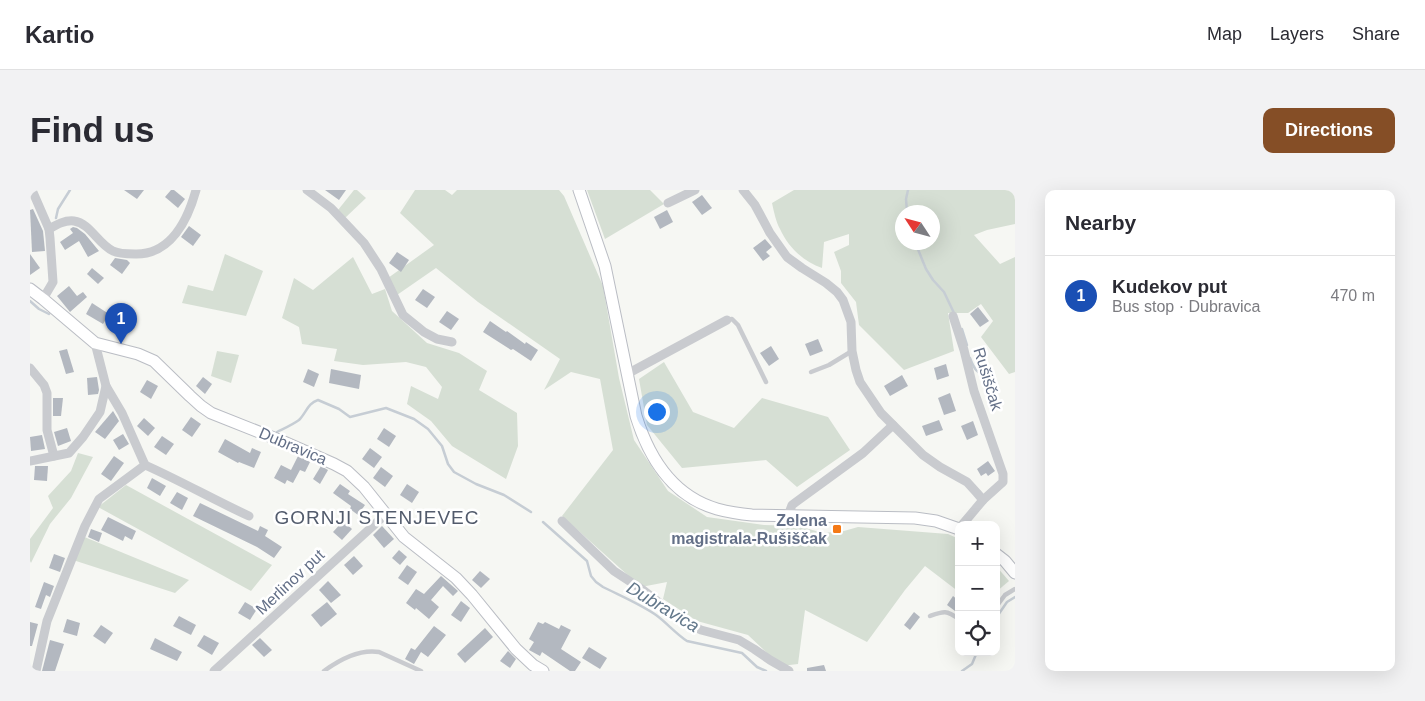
<!DOCTYPE html>
<meta charset="utf-8">
<style>
:root{--surface:#fff;--page:#f2f2f3;--text:#2b2b33;--muted:#7c7c81;--line:#e1e1e2;--accent:#854e26}
body{margin:0;font-family:Arial,sans-serif;background:var(--page);color:var(--text)}
.controls{position:absolute;right:15px;bottom:15px;display:grid;overflow:hidden;border-radius:10px;box-shadow:0 5px 20px #0002}
.controls button{width:45px;height:45px;display:grid;place-items:center;padding:0;border:0;border-bottom:1px solid var(--line);background:var(--surface);color:var(--text);font:25px sans-serif}
.compass{position:absolute;left:865px;top:15px;width:45px;height:45px;border-radius:50%;background:var(--surface);box-shadow:0 5px 20px #0002;rotate:306deg}
.you{position:absolute;left:626px;top:221px;width:18px;height:18px;margin:-12px;border:4px solid #fff;border-radius:50%;background:#1a73e8;box-shadow:0 0 0 8px #1a73e833}
.badge{display:grid;place-items:center;width:32px;height:32px;border-radius:50%;background:var(--accent);color:#fff;font-size:16px;font-weight:700}
.pin{position:absolute;translate:-50% -41px;filter:drop-shadow(0 1px 2px #0008)}
.pin::after{content:'';position:absolute;top:26px;width:18px;height:15px;background:inherit;clip-path:polygon(0 0,100% 0,50% 100%)}
.list{margin:0;padding:0;list-style:none}
h2{display:flex;justify-content:space-between;align-items:center;height:65px;margin:0;padding:0 20px;font-size:21px}
h2 small{font-size:16px;font-weight:400;color:var(--muted)}
.list li{display:grid;grid-template-columns:32px 1fr auto;gap:15px;align-items:center;box-sizing:border-box;height:80px;padding:0 20px;border-top:1px solid var(--line)}
.list b{display:block;font-size:19px;white-space:nowrap}
.list p{margin:0;font-size:16px;white-space:nowrap;color:var(--muted)}
.list em{font-size:16px;font-style:normal;color:var(--muted)}
.icon{flex:none;width:28px;height:28px;fill:none;stroke:currentColor;stroke-width:2;stroke-linecap:round;stroke-linejoin:round}
.map{position:relative;flex:none;width:985px;height:481px;overflow:hidden;border-radius:10px}
header{display:flex;align-items:center;gap:30px;box-sizing:border-box;height:70px;padding:0 25px;background:var(--surface);border-bottom:1px solid var(--line)}
header strong{font-size:24px}
nav{display:flex;gap:28px;margin-inline-start:auto;font-size:18px}
.intro{display:flex;align-items:center;justify-content:space-between;box-sizing:border-box;height:120px;padding:0 30px}
h1{margin:0;font-size:35px}
.button{padding:12px 22px;border-radius:10px;background:var(--accent);color:#fff;font-size:18px;font-weight:700}
main{display:flex;gap:30px;padding:0 30px}
aside{flex:1;background:var(--surface);border-radius:10px;box-shadow:0 5px 20px #0002}
.map>svg:first-child{display:block}
</style>
<header>
<strong>Kartio</strong>
<nav><a>Map</a><a>Layers</a><a>Share</a></nav>
</header>
<div class="intro"><h1>Find us</h1><a class="button">Directions</a></div>
<main>
<div class="map">
<svg width="985" height="481" viewBox="0 0 985 481">
<rect width="100%" height="100%" fill="#f6f7f3"/>
<g fill="#d6dfd4" fill-rule="evenodd">
<polygon points="324,0 327,0 336,8 315,28 308,20"/>
<polygon points="385,0 415,0 422,5 427,0 529,0 534,6 573,96 589,188 604,250 638,301 677,327 734,335 768,336 793,343 814,341 828,337 918,344 929,349 929,402 895,376 875,400 837,452 775,420 768,474 751,476 718,445 667,431 633,409 637,392 611,397 532,326 583,260 570,189 541,182 514,200 530,169 448,112 406,78 367,105 358,88 404,55 370,23"/>
<polygon points="557,0 620,0 634,14 575,49"/>
<path d="M 764,0 L 985,0 L 985,34 L 957,40 L 944,45 L 970,74 L 985,67 L 985,182 L 979,184 L 951,147 L 963,131 L 951,114 L 938,123 L 918,123 L 924,161 L 874,180 L 829,135 L 826,112 L 811,93 L 811,81 L 804,62 L 819,55 L 819,44 L 794,52 L 792,78 C 774,72 758,57 750,39 C 746,32 744,22 742,13 ZM 872,22 L 902,22 L 902,52 L 872,52 Z"/>
<polygon points="195,64 233,81 216,126 152,113 158,95 183,101"/>
<polygon points="323,67 342,104 355,99 362,121 397,153 429,163 457,181 449,200 487,223 488,256 476,289 422,256 401,231 377,214 381,196 408,209 412,197 396,177 376,172 333,175 304,171 307,159 272,154 269,137 252,128 264,88 283,100"/>
<polygon points="187,161 209,165 201,193 181,186"/>
<polygon points="634,172 663,222 704,238 732,208 798,227 820,260 767,297 736,270 652,278 617,235 609,189"/>
<polygon points="48,263 63,267 41,308 20,334 1,373 0,371 0,349 23,318 18,306 41,281"/>
<polygon points="96,295 242,375 221,401 68,317"/>
<polygon points="52,346 159,390 145,403 43,370"/>
<polygon points="966,376 979,391 966,402"/>
</g>
<g fill="none" stroke-linecap="round" stroke-linejoin="round">
<g stroke="#c6cdd4" stroke-width="2.5">
<polyline points="877,22 876,9 878,0"/>
<polyline points="26,28 28,19 40,0"/>
<polyline points="885,52 896,79 903,90 914,102 924,123"/>
<polyline points="0,111 9,119 19,124"/>
<polyline points="932,139 937,155"/>
<path d="M 940,168 C 947,188 953,181 964,194"/>
<path d="M 247,242 C 255,238 262,235 269,230 C 276,223 278,213 288,210 L 309,219 L 320,227 L 356,218 L 384,229 L 398,239 L 412,256 L 418,274 L 424,282 L 446,294 L 474,305 L 501,322"/>
<path d="M 513,332 L 557,371 L 561,386 L 566,392 L 573,397 C 591,406 610,414 626,425 C 637,433 645,443 657,451 L 712,463 L 727,477 L 736,481"/>
<polyline points="966,428 977,412 985,407"/>
<polyline points="932,481 942,474 947,462"/>
</g>
</g>
<g fill="#b3b8c0">
<polygon points="94,0 114,0 107,9"/>
<polygon points="141,0 144,0 155,9 148,18 135,7"/>
<polygon points="295,0 316,0 309,10"/>
<polygon points="672,5 682,18 672,25 662,12"/>
<polygon points="3,19 13,41 15,61 2,62 0,20"/>
<polygon points="637,20 643,32 630,39 624,27"/>
<polygon points="159,36 171,45 163,56 151,47"/>
<polygon points="43,37 47,38 55,44 69,61 58,67 49,51 35,60 30,52 43,43 40,39"/>
<polygon points="735,49 742,57 736,62 740,66 733,71 723,58"/>
<polygon points="367,62 379,70 371,82 359,73"/>
<polygon points="0,64 10,78 0,85"/>
<polygon points="85,68 97,70 100,73 92,84 80,75"/>
<polygon points="62,78 74,88 68,94 57,84"/>
<polygon points="39,96 47,106 53,102 57,107 40,122 27,106"/>
<polygon points="393,99 405,107 397,118 385,110"/>
<polygon points="62,113 79,124 73,134 56,124"/>
<polygon points="88,117 102,125 97,133 84,125"/>
<polygon points="948,117 959,131 950,137 940,124"/>
<polygon points="417,121 429,129 421,140 409,132"/>
<polygon points="460,131 476,142 477,141 495,154 496,152 508,160 501,171 483,159 481,160 453,142"/>
<polygon points="788,149 793,161 780,166 775,154"/>
<polygon points="741,156 749,169 739,176 730,163"/>
<polygon points="37,159 44,182 36,184 29,161"/>
<polygon points="916,174 919,186 907,190 904,178"/>
<polygon points="278,179 289,184 284,197 273,192"/>
<polygon points="301,179 331,185 329,199 299,193"/>
<polygon points="872,185 878,196 860,206 854,196"/>
<polygon points="67,187 69,200 68,204 58,205 57,188"/>
<polygon points="173,187 182,194 175,204 166,196"/>
<polygon points="117,190 128,196 121,209 110,202"/>
<polygon points="920,203 926,221 914,225 908,208"/>
<polygon points="23,208 33,208 31,226 23,226"/>
<polygon points="83,221 89,231 75,249 65,242"/>
<polygon points="161,227 171,234 162,247 152,240"/>
<polygon points="114,228 125,238 118,246 107,236"/>
<polygon points="909,230 913,240 896,246 892,236"/>
<polygon points="943,231 948,245 937,250 931,236"/>
<polygon points="37,238 41,251 28,256 24,242"/>
<polygon points="354,238 366,246 359,257 347,249"/>
<polygon points="93,244 99,254 89,260 83,250"/>
<polygon points="12,245 15,259 1,261 0,247"/>
<polygon points="132,246 144,254 136,265 124,257"/>
<polygon points="195,249 220,263 222,258 231,262 224,278 209,272 208,273 188,262"/>
<polygon points="340,258 352,267 344,278 332,269"/>
<polygon points="84,266 94,273 81,291 71,284"/>
<polygon points="268,266 280,272 275,282 270,280 263,293 257,290 255,294 244,288 251,275 261,280"/>
<polygon points="958,271 965,281 958,286 956,283 951,286 947,279"/>
<polygon points="5,276 18,276 17,291 4,290"/>
<polygon points="291,276 298,280 290,294 283,289"/>
<polygon points="351,277 363,286 355,297 343,288"/>
<polygon points="122,288 136,296 130,306 117,298"/>
<polygon points="310,294 320,301 318,304 335,315 328,325 320,319 321,316 303,303"/>
<polygon points="377,294 389,302 382,313 370,305"/>
<polygon points="147,302 158,308 152,320 140,313"/>
<polygon points="170,313 228,341 230,336 238,340 235,346 252,357 244,368 227,357 163,326"/>
<polygon points="78,327 106,341 102,350 95,346 93,351 71,340"/>
<polygon points="313,331 322,339 312,350 303,342"/>
<polygon points="352,336 364,349 354,358 343,345"/>
<polygon points="61,339 72,343 69,352 58,347"/>
<polygon points="369,360 377,367 370,375 362,368"/>
<polygon points="24,364 35,368 30,382 19,378"/>
<polygon points="324,366 333,376 323,385 314,375"/>
<polygon points="377,375 387,382 378,395 368,388"/>
<polygon points="450,381 460,389 451,398 442,390"/>
<polygon points="411,386 428,401 423,406 413,396 401,410 409,417 399,429 386,418 385,420 376,413 386,399 394,404"/>
<polygon points="298,391 311,405 301,413 289,400"/>
<polygon points="14,392 24,396 20,407 16,405 11,419 5,417"/>
<polygon points="923,406 929,411 929,424 917,415"/>
<polygon points="431,411 440,418 431,432 421,425"/>
<polygon points="215,412 227,419 220,430 208,423"/>
<polygon points="297,412 307,424 291,437 281,425"/>
<polygon points="884,422 890,427 880,440 874,435"/>
<polygon points="149,426 166,435 161,445 143,436"/>
<polygon points="37,429 50,433 47,446 33,442"/>
<polygon points="0,432 8,434 2,456 0,456"/>
<polygon points="508,432 513,434 515,432 529,439 531,435 541,440 531,459 551,472 545,481 540,481 512,462 510,466 499,460 504,452 499,449"/>
<polygon points="71,435 83,443 75,454 63,446"/>
<polygon points="404,436 416,445 398,467 391,462 384,474 375,469 381,458 385,460"/>
<polygon points="455,438 463,447 435,473 427,464"/>
<polygon points="174,445 189,453 182,465 167,456"/>
<polygon points="125,448 152,462 147,471 120,459"/>
<polygon points="230,448 242,460 234,467 222,455"/>
<polygon points="20,450 34,454 25,481 12,481"/>
<polygon points="559,457 577,468 570,479 552,468"/>
<polygon points="478,461 486,469 480,478 470,471"/>
<polygon points="794,475 796,481 777,481 777,478"/>
</g>
<g fill="none" stroke-linecap="round" stroke-linejoin="round">
<defs>
<g id="secondary">
<path d="M 549,0 L 575,76 L 606,226 C 619,268 642,306 687,319 C 698,322 710,324 722,325 L 885,328 L 906,331 L 929,339"/>
<polyline points="0,99 13,109 65,153 108,164 124,171 160,206 171,216 181,223 254,252 304,274 317,281 334,297 374,347 426,388 442,405 486,459 503,475 513,481"/>
<polyline points="966,364 975,371 985,383"/>
</g>
</defs>
<use href="#secondary" stroke="#babdc4" stroke-width="13"/>
<g stroke="#c9cbcf" stroke-width="4.5">
<polyline points="697,130 702,129 708,135 736,192"/>
<polyline points="781,182 799,175 822,161"/>
<polyline points="966,417 975,405 985,399"/>
<path d="M 900,426 C 914,421 916,420 929,429"/>
<path d="M 294,481 C 309,470 330,459 349,462 L 391,481"/>
</g>
<g stroke="#c9cbcf" stroke-width="9">
<polyline points="2,0 19,39 20,48 23,92 13,109"/>
<polyline points="277,0 301,18 334,53 351,79 373,125 394,142 407,149 422,152"/>
<polyline points="713,0 725,15 740,43 757,67 772,78 796,93 807,102 813,110 821,132 822,161 826,180 830,192 851,223 893,265 910,277 937,292 947,303 953,310"/>
<polyline points="638,13 665,0"/>
<path d="M 19,39 C 26,35 34,30 44,31 C 60,33 68,54 83,61 C 89,64 98,64 105,64 C 141,65 158,29 166,0"/>
<polyline points="923,126 934,160 944,201 973,284 973,292 953,310 932,335"/>
<polyline points="0,178 14,195 17,203 17,240 24,266"/>
<polyline points="597,184 697,130"/>
<polyline points="0,271 39,263 53,247 70,222 76,196"/>
<path d="M 115,275 C 151,291 184,310 219,326"/>
<polyline points="758,326 762,315 766,312 833,263 863,235"/>
<polyline points="532,331 584,381 613,400 654,432 671,440 709,450 724,459 740,470 759,481"/>
<polyline points="6,481 17,431 55,336 69,309 115,275 92,223 76,196 65,153"/>
<polyline points="184,481 356,324"/>
</g>
<use href="#secondary" stroke="#fff" stroke-width="11"/>
</g>
<rect fill="#f47916" stroke="#fff" stroke-width="2" x="802" y="334" width="10" height="10" rx="2.5"/>
<g text-anchor="middle" dominant-baseline="central" stroke-width="5" stroke-linejoin="round" paint-order="stroke">
<g font-size="16" fill="#636f87" stroke="#fff">
<text transform="translate(958 189) rotate(73)">Rušiščak</text>
<text transform="translate(263 256) rotate(23)">Dubravica</text>
<text transform="translate(260 392) rotate(-43)">Merlinov put</text>
</g>
<g font-size="16" font-weight="bold" fill="#636f87" stroke="#fff" text-anchor="end">
<text x="797" y="330">Zelena<tspan x="797" dy="18">magistrala-Rušiščak</tspan></text>
</g>
<g font-size="18" font-style="italic" fill="#63788b" stroke="#fff">
<text transform="translate(633 417) rotate(31)">Dubravica</text>
</g>
<g font-size="19" letter-spacing="1" fill="#525b6c" stroke="#fff">
<text x="347" y="327">GORNJI STENJEVEC</text>
</g>
</g>
</svg>
<div class="controls">
<button>+</button>
<button>−</button>
<button><svg class="icon" aria-label="locate" viewBox="0 0 24 24"><circle cx="12" cy="12" r="6"/><path d="M12 2v4M12 18v4M2 12h4M18 12h4"/></svg></button>
</div>
<svg class="compass" viewBox="-18 -18 36 36"><path d="M0-13l5 13h-10z" fill="#e53935"/><path d="M0 13l5-13h-10z" fill="#7c7c81"/></svg>
<div class="you"></div>
<div class="pin badge" style="left:91px;top:154px;background:#1a4fb4">1</div>
</div>
<aside>
<h2>Nearby<small></small></h2>
<ul class="list">
<li><span class="badge" style="background:#1a4fb4">1</span><div><b>Kudekov put</b><p>Bus stop · Dubravica</p></div><em>470 m</em></li>
</ul>
</aside>
</main>
